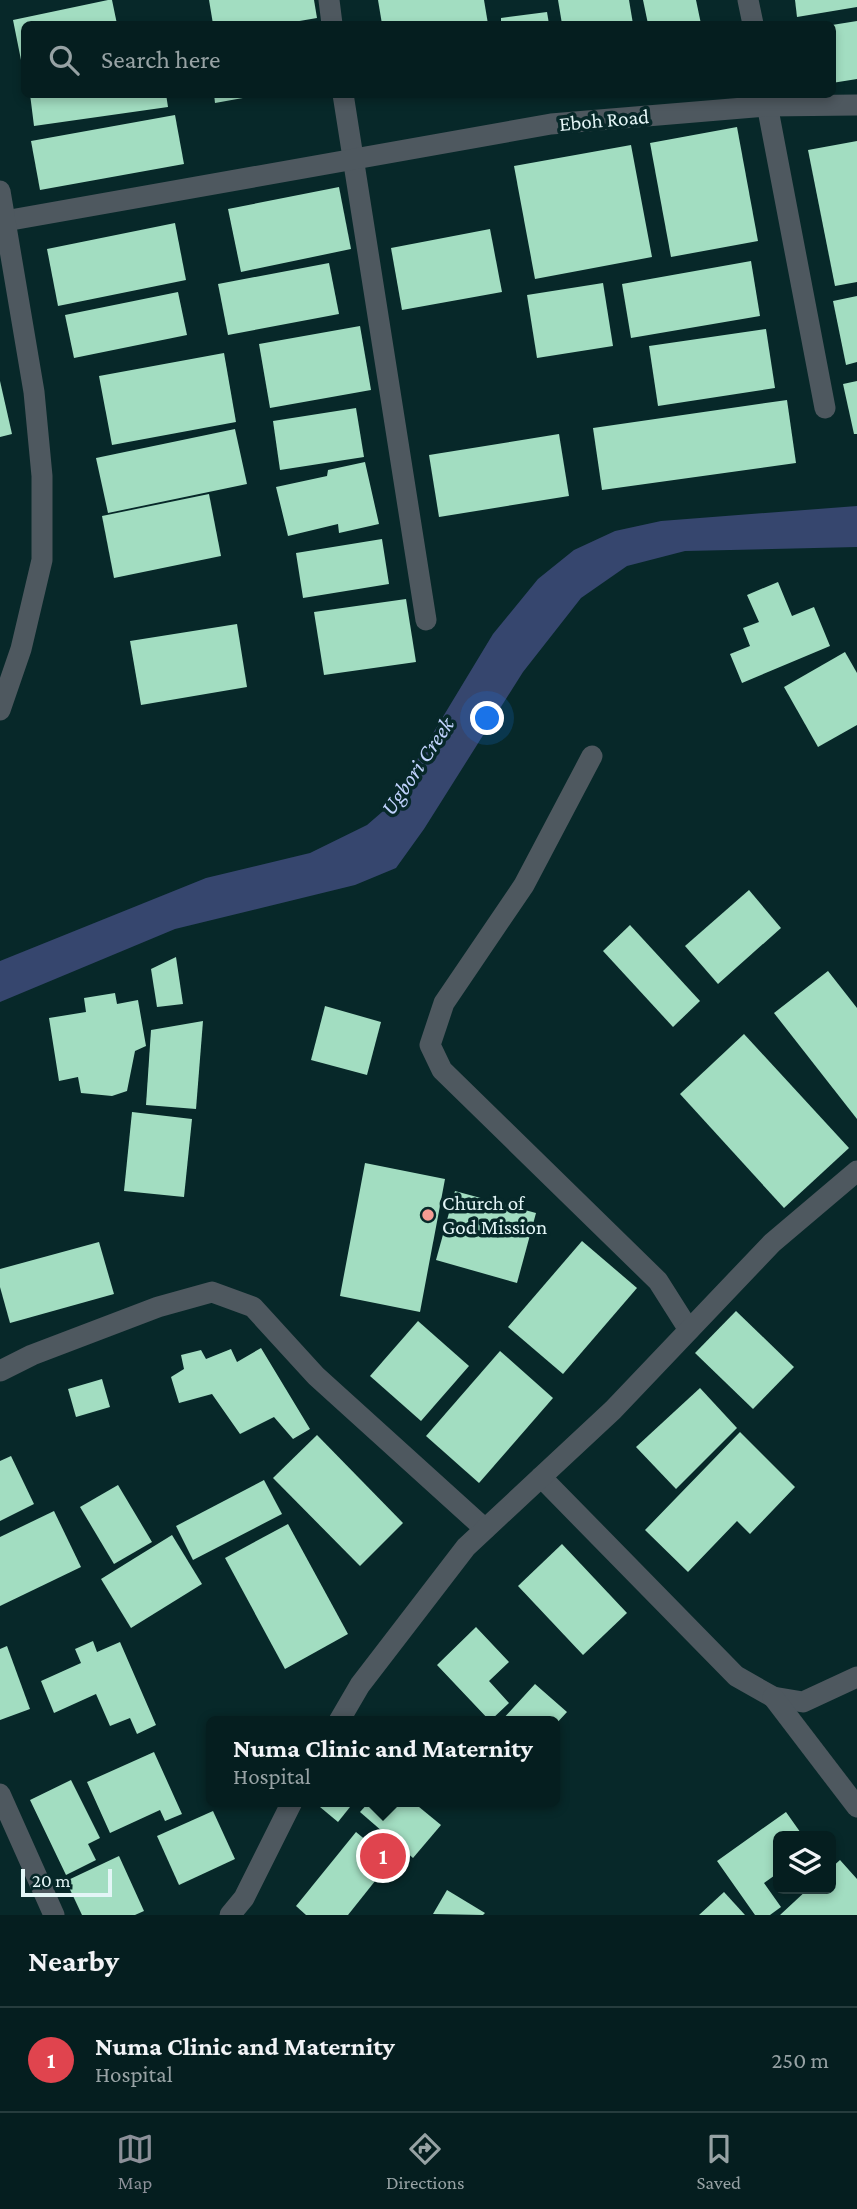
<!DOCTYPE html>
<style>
:root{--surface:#051e1f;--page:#132b2c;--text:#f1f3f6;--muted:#97a2a4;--line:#263c3d;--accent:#8c9099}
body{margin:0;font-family:"Crimson Pro",serif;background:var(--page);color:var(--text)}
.controls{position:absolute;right:21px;bottom:21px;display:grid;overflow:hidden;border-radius:10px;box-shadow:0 4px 10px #0003}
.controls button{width:63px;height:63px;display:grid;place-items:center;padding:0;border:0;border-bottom:2px solid var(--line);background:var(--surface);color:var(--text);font:35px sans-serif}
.scale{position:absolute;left:21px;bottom:18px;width:91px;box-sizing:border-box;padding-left:7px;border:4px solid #e3f5f6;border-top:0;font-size:19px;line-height:24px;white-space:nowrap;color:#e3f5f6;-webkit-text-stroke:5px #072829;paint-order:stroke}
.you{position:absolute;left:488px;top:719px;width:24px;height:24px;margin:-18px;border:5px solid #fff;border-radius:50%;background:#1a73e8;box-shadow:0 0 0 10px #1a73e833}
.badge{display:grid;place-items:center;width:46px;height:46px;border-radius:50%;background:var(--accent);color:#fff;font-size:23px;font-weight:700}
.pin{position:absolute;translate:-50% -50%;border:4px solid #fff;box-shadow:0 2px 7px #0006}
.popup{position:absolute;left:206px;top:1716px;width:354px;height:91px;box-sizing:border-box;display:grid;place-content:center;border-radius:10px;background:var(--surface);filter:drop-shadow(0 2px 5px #0005);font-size:23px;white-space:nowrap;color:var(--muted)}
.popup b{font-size:26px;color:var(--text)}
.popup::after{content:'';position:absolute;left:50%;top:100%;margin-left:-14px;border:14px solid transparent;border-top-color:var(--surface)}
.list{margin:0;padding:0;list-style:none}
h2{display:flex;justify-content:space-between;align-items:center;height:91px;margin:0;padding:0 28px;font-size:30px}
h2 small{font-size:23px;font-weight:400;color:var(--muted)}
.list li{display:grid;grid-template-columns:46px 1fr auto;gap:21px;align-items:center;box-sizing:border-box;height:105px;padding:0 28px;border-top:2px solid var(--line)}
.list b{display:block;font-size:26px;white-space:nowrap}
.list p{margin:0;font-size:23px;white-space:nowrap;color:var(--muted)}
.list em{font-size:23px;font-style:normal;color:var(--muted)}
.icon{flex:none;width:38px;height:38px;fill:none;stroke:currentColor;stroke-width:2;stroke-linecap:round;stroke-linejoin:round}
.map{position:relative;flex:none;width:857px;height:1915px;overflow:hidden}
.search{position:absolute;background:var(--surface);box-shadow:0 4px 10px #0003;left:21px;right:21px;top:21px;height:77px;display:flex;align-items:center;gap:18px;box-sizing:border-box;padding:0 24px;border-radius:10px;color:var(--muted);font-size:26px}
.sheet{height:196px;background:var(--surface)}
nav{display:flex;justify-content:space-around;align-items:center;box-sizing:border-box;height:98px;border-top:2px solid var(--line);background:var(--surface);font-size:19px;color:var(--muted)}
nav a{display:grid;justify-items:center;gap:4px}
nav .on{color:var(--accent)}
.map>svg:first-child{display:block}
</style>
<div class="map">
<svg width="857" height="1915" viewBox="0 0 857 1915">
<rect width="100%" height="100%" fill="#072829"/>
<polygon fill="#36466e" points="857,506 857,547 685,551 627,566 581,598 523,672 424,829 396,868 355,885 175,929 0,1002 0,961 206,878 310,853 367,825 389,806 493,634 538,579 574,550 615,531 661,521"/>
<g fill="#a2ddc1">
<polygon points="108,0 112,0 117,24 24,24 22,65 13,20"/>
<polygon points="209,0 314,0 317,18 282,24 213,24"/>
<polygon points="378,0 484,0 488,24 382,24"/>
<polygon points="558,0 629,0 633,24 562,24"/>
<polygon points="643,0 696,0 701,24 648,24"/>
<polygon points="795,0 857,0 857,7 797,17"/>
<polygon points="547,12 549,24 501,24 501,18"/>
<polygon points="857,21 857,79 832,83 832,25"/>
<polygon points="30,94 166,94 168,107 34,126"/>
<polygon points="214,94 254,94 254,96 215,103"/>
<polygon points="175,115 184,164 40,190 31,141"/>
<polygon points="737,127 758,241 671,257 650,143"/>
<polygon points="857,141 857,282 835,286 808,150"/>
<polygon points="631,145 652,257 535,279 514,166"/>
<polygon points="339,187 351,249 241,272 228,209"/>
<polygon points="175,223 186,280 58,306 47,249"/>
<polygon points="490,229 502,292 402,310 391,248"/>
<polygon points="751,261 760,316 631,338 622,284"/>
<polygon points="329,263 339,314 228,335 218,284"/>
<polygon points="603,283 613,346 537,358 527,295"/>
<polygon points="178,292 187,335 74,358 65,315"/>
<polygon points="857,296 857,362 846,365 833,301"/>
<polygon points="360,326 371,390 270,408 259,344"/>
<polygon points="766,329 775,388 658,406 649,346"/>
<polygon points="224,353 236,422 112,445 99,376"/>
<polygon points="0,381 12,434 0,437"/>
<polygon points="857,381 857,434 854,434 843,384"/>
<polygon points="787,400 796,463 602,490 593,428"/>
<polygon points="356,408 364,457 280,470 273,421"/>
<polygon points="235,429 247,484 108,513 96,458"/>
<polygon points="559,434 569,496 439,517 429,455"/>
<polygon points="365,462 379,524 339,533 338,524 288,536 276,487 327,476 328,470"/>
<polygon points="209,494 221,556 114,578 102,516"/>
<polygon points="382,539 389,584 303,598 296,553"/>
<polygon points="778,582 792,616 814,607 830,646 742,683 730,654 750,646 743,628 759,622 747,595"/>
<polygon points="406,599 416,662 324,675 314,612"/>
<polygon points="237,624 247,687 141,705 130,641"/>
<polygon points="845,652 857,673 857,725 818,747 784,687"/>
<polygon points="749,890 781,928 718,984 685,946"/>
<polygon points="630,925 700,1001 673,1027 603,951"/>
<polygon points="176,957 183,1004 157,1007 151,969"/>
<polygon points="828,971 857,1008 857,1119 774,1013"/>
<polygon points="115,993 117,1004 138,1000 146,1046 135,1051 127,1091 112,1096 81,1093 78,1077 59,1081 49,1018 86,1012 84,998"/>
<polygon points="325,1006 381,1022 367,1075 311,1060"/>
<polygon points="203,1021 196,1109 146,1105 151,1030"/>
<polygon points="744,1034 849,1148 784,1208 680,1094"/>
<polygon points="132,1112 192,1119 184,1197 124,1191"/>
<polygon points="365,1163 445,1179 420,1312 340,1296"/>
<polygon points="455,1191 536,1213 517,1283 436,1260"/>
<polygon points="582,1241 637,1288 563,1374 508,1327"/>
<polygon points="99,1242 114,1294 10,1323 0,1287 0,1269"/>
<polygon points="736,1311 794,1367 753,1409 695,1353"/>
<polygon points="418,1321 469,1366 421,1421 370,1376"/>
<polygon points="261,1348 310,1429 293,1439 274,1417 240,1434 212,1394 179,1403 171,1377 184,1369 181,1355 201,1350 206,1359 231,1349 237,1362"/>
<polygon points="500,1351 553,1398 479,1483 426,1436"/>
<polygon points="102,1379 110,1407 76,1417 68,1389"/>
<polygon points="700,1388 737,1428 676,1489 636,1447"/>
<polygon points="740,1432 795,1487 750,1534 737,1521 688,1572 645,1530"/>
<polygon points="317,1435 403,1523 360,1566 273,1478"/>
<polygon points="11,1456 34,1504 0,1521 0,1461"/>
<polygon points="264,1480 282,1514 193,1560 176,1526"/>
<polygon points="118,1485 152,1542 114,1564 80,1507"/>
<polygon points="54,1511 81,1567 0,1606 0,1537"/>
<polygon points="288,1524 348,1634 285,1669 225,1558"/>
<polygon points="172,1535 202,1584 131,1628 101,1579"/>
<polygon points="562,1544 627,1613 583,1655 518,1586"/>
<polygon points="476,1627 509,1662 489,1681 509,1703 490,1721 437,1665"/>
<polygon points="93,1641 97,1652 120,1642 156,1725 137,1734 130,1718 110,1726 96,1694 54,1713 41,1681 81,1663 75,1649"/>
<polygon points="7,1646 30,1709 0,1720 0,1649"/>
<polygon points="535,1684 567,1712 554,1726 554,1721 501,1721"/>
<polygon points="154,1752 182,1814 165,1821 160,1810 110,1833 87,1782"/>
<polygon points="71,1780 100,1838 88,1844 96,1860 66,1875 30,1800"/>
<polygon points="314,1802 354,1802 338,1822"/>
<polygon points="369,1802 413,1802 441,1825 413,1858 360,1812"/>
<polygon points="213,1811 235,1859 179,1885 157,1836"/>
<polygon points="786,1812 803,1836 778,1836 778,1873 764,1883 781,1907 770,1915 755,1915 717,1861"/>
<polygon points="356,1832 391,1861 348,1915 306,1915 296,1906"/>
<polygon points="119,1856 144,1911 135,1915 82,1915 66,1881"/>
<polygon points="840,1860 857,1879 857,1915 780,1915 808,1889 831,1889 831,1868"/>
<polygon points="447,1890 485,1913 483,1915 433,1914"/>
<polygon points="724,1892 745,1915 699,1915"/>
</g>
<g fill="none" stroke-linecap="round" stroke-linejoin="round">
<g stroke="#4e585f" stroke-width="21">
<polyline points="329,0 332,24"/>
<polyline points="748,0 753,24"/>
<polyline points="343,94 426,620"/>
<polyline points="765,94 825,408"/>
<polyline points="0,222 551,124 767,106 857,105"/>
<polyline points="592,756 524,885 444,1003 430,1045 442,1070 658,1281 689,1330"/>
<polyline points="0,1371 32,1355 158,1307 212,1292 253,1307 316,1376 485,1529"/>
<polyline points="541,1477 736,1676 773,1697 803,1702 857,1677"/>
<polyline points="773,1697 857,1807"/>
<polyline points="339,1721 360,1685 466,1547 613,1410 772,1243 857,1171"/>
<polyline points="0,1794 54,1915"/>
<polyline points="230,1915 244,1898 292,1802"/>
</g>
<polyline stroke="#4e585f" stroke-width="21" points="0,191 34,392 42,476 42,560 21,649 0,710"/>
</g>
<circle fill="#f59c93" stroke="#072829" stroke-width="2.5" cx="428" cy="1215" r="7"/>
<g text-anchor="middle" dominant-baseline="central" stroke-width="7" stroke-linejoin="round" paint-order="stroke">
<g font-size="21" fill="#e3f5f6" stroke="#072829">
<text transform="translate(604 120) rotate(-5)">Eboh Road</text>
</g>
<g font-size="21" fill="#e3f5f6" stroke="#072829" text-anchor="start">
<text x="442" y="1203">Church of<tspan x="442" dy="24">God Mission</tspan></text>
</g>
<g font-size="23" font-style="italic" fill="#c0d2fc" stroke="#072829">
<text transform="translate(417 766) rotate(-56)">Ugbori Creek</text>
</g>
</g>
</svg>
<div class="controls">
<button><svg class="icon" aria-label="layers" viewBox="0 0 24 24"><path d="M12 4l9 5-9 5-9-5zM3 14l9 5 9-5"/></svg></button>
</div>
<div class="scale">20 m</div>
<div class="you"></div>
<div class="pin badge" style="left:383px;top:1856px;background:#e0444e">1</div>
<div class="popup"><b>Numa Clinic and Maternity</b>Hospital</div>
<div class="search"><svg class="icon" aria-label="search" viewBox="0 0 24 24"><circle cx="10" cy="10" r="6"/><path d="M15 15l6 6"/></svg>Search here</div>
</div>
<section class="sheet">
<h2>Nearby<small></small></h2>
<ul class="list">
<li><span class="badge" style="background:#e0444e">1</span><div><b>Numa Clinic and Maternity</b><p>Hospital</p></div><em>250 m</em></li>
</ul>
</section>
<nav>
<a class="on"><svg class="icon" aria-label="map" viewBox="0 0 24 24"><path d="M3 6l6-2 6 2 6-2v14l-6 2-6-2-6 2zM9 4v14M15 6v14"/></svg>Map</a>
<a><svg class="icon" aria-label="directions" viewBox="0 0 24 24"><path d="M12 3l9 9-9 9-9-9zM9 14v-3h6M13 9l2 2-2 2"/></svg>Directions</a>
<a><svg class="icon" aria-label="saved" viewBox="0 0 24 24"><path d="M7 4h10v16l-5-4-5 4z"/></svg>Saved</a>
</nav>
